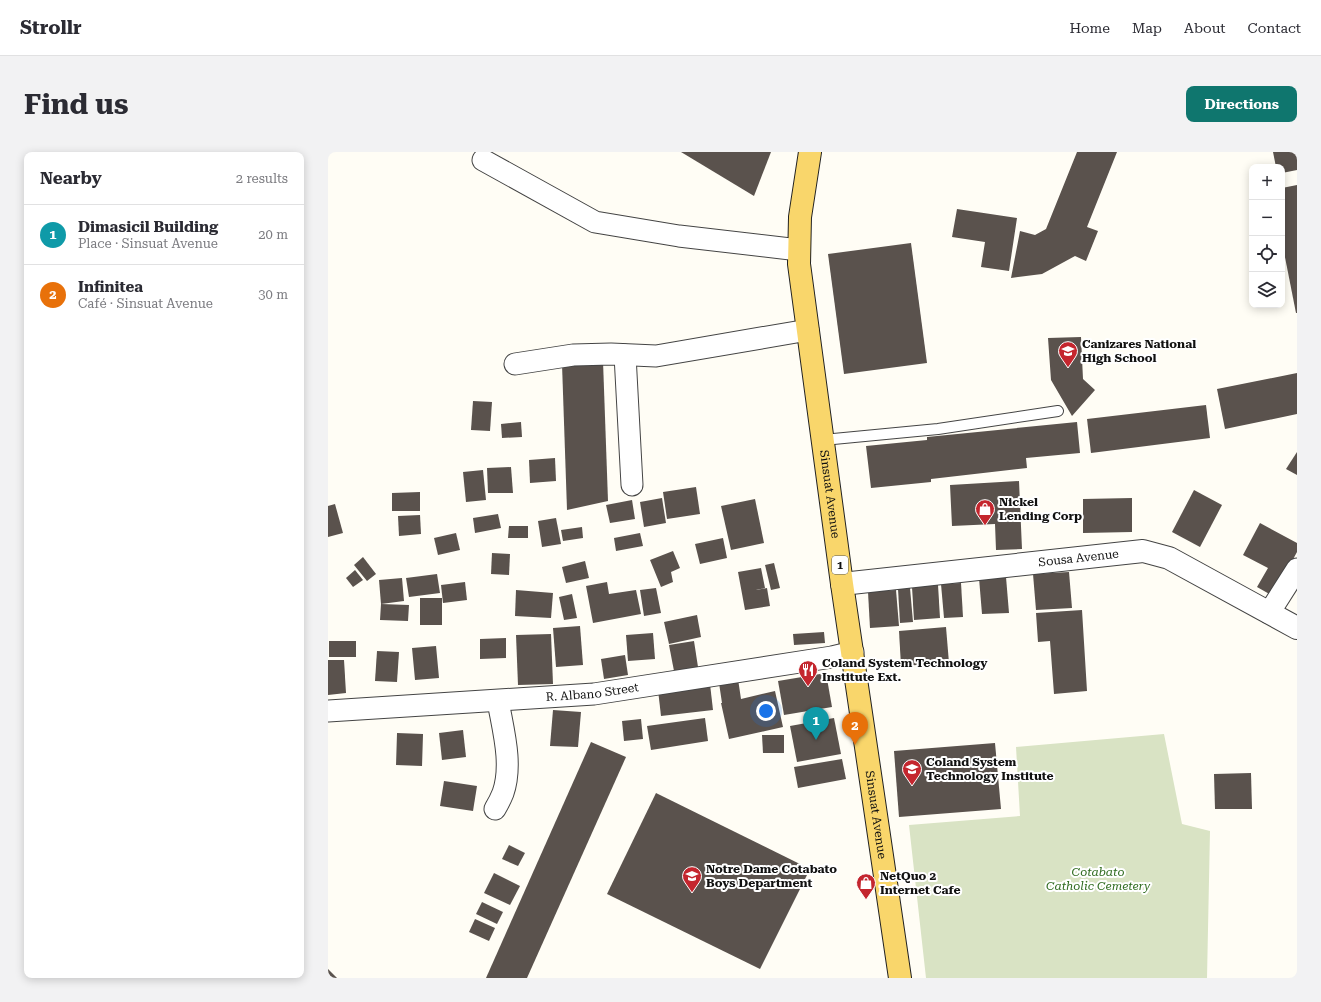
<!DOCTYPE html>
<meta charset="utf-8">
<style>
:root{--surface:#fff;--page:#f2f2f3;--text:#2b2b33;--muted:#7c7c81;--line:#e1e1e2;--accent:#0f766e}
body{margin:0;font-family:"Roboto Serif",serif;background:var(--page);color:var(--text)}
.controls{position:absolute;right:12px;top:12px;display:grid;overflow:hidden;border-radius:8px;box-shadow:0 2px 10px #0003}
.controls button{width:36px;height:36px;display:grid;place-items:center;padding:0;border:0;border-bottom:1px solid var(--line);background:var(--surface);color:var(--text);font:20px sans-serif}
.you{position:absolute;left:438px;top:559px;width:14px;height:14px;margin:-10px;border:3px solid #fff;border-radius:50%;background:#1a73e8;box-shadow:0 0 0 6px #1a73e833}
.badge{display:grid;place-items:center;width:26px;height:26px;border-radius:50%;background:var(--accent);color:#fff;font-size:13px;font-weight:700}
.pin{position:absolute;translate:-50% -33px;filter:drop-shadow(0 1px 2px #0008)}
.pin::after{content:'';position:absolute;top:21px;width:14px;height:12px;background:inherit;clip-path:polygon(0 0,100% 0,50% 100%)}
.list{margin:0;padding:0;list-style:none}
h2{display:flex;justify-content:space-between;align-items:center;height:52px;margin:0;padding:0 16px;font-size:17px}
h2 small{font-size:13px;font-weight:400;color:var(--muted)}
.list li{display:grid;grid-template-columns:26px 1fr auto;gap:12px;align-items:center;box-sizing:border-box;height:60px;padding:0 16px;border-top:1px solid var(--line)}
.list b{display:block;font-size:15px;white-space:nowrap}
.list p{margin:0;font-size:13px;white-space:nowrap;color:var(--muted)}
.list em{font-size:13px;font-style:normal;color:var(--muted)}
.icon{flex:none;width:22px;height:22px;fill:none;stroke:currentColor;stroke-width:2;stroke-linecap:round;stroke-linejoin:round}
.map{position:relative;flex:none;width:969px;height:826px;overflow:hidden;border-radius:8px}
header{display:flex;align-items:center;gap:24px;box-sizing:border-box;height:56px;padding:0 20px;background:var(--surface);border-bottom:1px solid var(--line)}
header strong{font-size:19px}
nav{display:flex;gap:22px;margin-inline-start:auto;font-size:14px}
.intro{display:flex;align-items:center;justify-content:space-between;box-sizing:border-box;height:96px;padding:0 24px}
h1{margin:0;font-size:28px}
.button{padding:10px 18px;border-radius:8px;background:var(--accent);color:#fff;font-size:14px;font-weight:700}
main{display:flex;gap:24px;padding:0 24px}
aside{flex:1;background:var(--surface);border-radius:8px;box-shadow:0 2px 10px #0003}
.map>svg:first-child{display:block}
</style>
<header>
<strong>Strollr</strong>
<nav><a>Home</a><a>Map</a><a>About</a><a>Contact</a></nav>
</header>
<div class="intro"><h1>Find us</h1><a class="button">Directions</a></div>
<main>
<aside>
<h2>Nearby<small>2 results</small></h2>
<ul class="list">
<li><span class="badge" style="background:#0f9aa8">1</span><div><b>Dimasicil Building</b><p>Place · Sinsuat Avenue</p></div><em>20 m</em></li>
<li><span class="badge" style="background:#e8710a">2</span><div><b>Infinitea</b><p>Café · Sinsuat Avenue</p></div><em>30 m</em></li>
</ul>
</aside>
<div class="map">
<svg width="969" height="826" viewBox="0 0 969 826">
<rect width="100%" height="100%" fill="#fffdf5"/>
<polygon fill="#d9e3c4" points="836,582 854,672 882,679 879,826 598,826 581,673 692,664 688,595"/>
<g fill="#5a524d">
<polygon points="353,0 443,0 426,44"/>
<polygon points="749,0 789,0 759,75 770,79 758,109 747,104 714,122 683,126 692,79 707,83 718,77"/>
<polygon points="945,0 969,0 969,18 954,21 954,15 948,15"/>
<polygon points="969,33 969,161 968,161 954,90 954,36"/>
<polygon points="629,57 689,66 681,119 653,115 657,90 624,85"/>
<polygon points="583,91 599,211 516,222 500,102"/>
<polygon points="753,185 755,227 767,238 744,264 723,228 720,186"/>
<polygon points="275,209 280,349 239,358 234,212"/>
<polygon points="969,221 969,262 897,277 889,237"/>
<polygon points="145,249 164,250 162,279 143,278"/>
<polygon points="878,253 882,286 763,301 759,267"/>
<polygon points="193,270 194,285 174,286 173,272"/>
<polygon points="749,270 752,301 698,306 699,316 603,327 603,330 543,336 538,294 599,288 599,285"/>
<polygon points="969,300 969,323 958,317"/>
<polygon points="227,306 228,329 202,331 201,308"/>
<polygon points="183,315 185,341 160,341 159,316"/>
<polygon points="155,318 158,348 138,350 135,320"/>
<polygon points="691,329 694,397 668,398 667,372 624,374 622,333"/>
<polygon points="368,335 372,362 339,367 335,340"/>
<polygon points="866,338 894,353 872,395 844,380"/>
<polygon points="92,340 92,359 64,359 64,341"/>
<polygon points="334,346 338,371 316,375 312,350"/>
<polygon points="804,346 804,380 755,381 755,347"/>
<polygon points="427,347 436,391 403,398 393,354"/>
<polygon points="304,348 307,367 282,371 278,353"/>
<polygon points="7,352 15,381 0,385 0,354"/>
<polygon points="170,362 173,376 147,381 145,366"/>
<polygon points="92,363 93,382 71,384 70,364"/>
<polygon points="228,366 233,392 214,395 210,369"/>
<polygon points="932,371 969,391 969,400 945,444 929,435 940,416 915,403"/>
<polygon points="181,374 200,374 200,386 180,386"/>
<polygon points="254,375 255,386 235,389 233,378"/>
<polygon points="128,381 132,398 110,403 106,386"/>
<polygon points="312,381 315,394 288,399 286,386"/>
<polygon points="395,386 399,406 372,412 367,392"/>
<polygon points="345,399 352,416 343,420 345,430 333,435 322,408"/>
<polygon points="164,401 182,402 181,423 163,422"/>
<polygon points="35,405 48,422 39,429 26,413"/>
<polygon points="257,409 261,426 238,431 234,415"/>
<polygon points="446,411 452,436 443,438 437,413"/>
<polygon points="433,416 437,436 428,438 439,436 442,454 417,458 410,420"/>
<polygon points="27,418 35,428 25,435 18,426"/>
<polygon points="741,420 744,456 708,458 705,422"/>
<polygon points="109,422 112,441 81,445 78,426"/>
<polygon points="678,425 681,461 654,462 651,426"/>
<polygon points="74,426 76,449 53,452 51,428"/>
<polygon points="137,430 139,448 115,451 113,433"/>
<polygon points="279,430 281,442 308,438 313,462 265,471 258,434"/>
<polygon points="633,431 635,465 616,466 613,432"/>
<polygon points="610,433 612,466 586,468 584,435"/>
<polygon points="328,436 333,461 316,464 312,438"/>
<polygon points="582,436 585,470 572,471 570,437"/>
<polygon points="188,438 225,441 223,466 187,464"/>
<polygon points="568,438 571,474 542,476 540,440"/>
<polygon points="244,442 249,466 236,468 231,445"/>
<rect x="92" y="446" width="22" height="27"/>
<polygon points="53,452 81,453 80,469 52,468"/>
<polygon points="754,458 759,539 726,542 722,489 710,490 708,461"/>
<polygon points="369,463 373,485 341,492 336,470"/>
<polygon points="252,474 255,513 228,515 225,476"/>
<polygon points="618,475 621,511 573,514 571,479"/>
<polygon points="496,480 497,491 466,493 465,482"/>
<polygon points="325,481 327,507 300,509 298,483"/>
<polygon points="223,482 225,532 190,533 188,483"/>
<polygon points="178,486 178,506 152,507 152,487"/>
<rect x="1" y="489" width="27" height="16"/>
<polygon points="366,489 370,515 346,519 341,493"/>
<polygon points="108,494 111,526 87,528 84,496"/>
<polygon points="49,499 71,500 69,530 47,529"/>
<polygon points="297,503 300,523 276,527 273,507"/>
<polygon points="0,508 16,508 18,541 0,543"/>
<polygon points="498,521 504,555 456,563 450,529"/>
<polygon points="410,527 413,547 447,539 455,575 401,587 393,551 394,551 391,531"/>
<polygon points="382,532 385,558 333,564 330,538"/>
<polygon points="225,558 253,560 250,595 222,594"/>
<polygon points="377,566 380,589 323,598 319,574"/>
<polygon points="506,566 513,602 469,610 462,574"/>
<polygon points="313,567 315,587 296,589 294,569"/>
<polygon points="135,578 138,605 114,608 111,581"/>
<polygon points="69,581 95,582 94,614 68,613"/>
<polygon points="434,583 456,583 456,601 435,601"/>
<polygon points="263,590 298,605 199,826 158,826"/>
<polygon points="667,591 673,657 571,665 566,599"/>
<polygon points="514,607 518,627 470,636 466,615"/>
<polygon points="923,621 924,657 887,657 886,622"/>
<polygon points="116,629 149,634 145,659 112,654"/>
<polygon points="328,641 482,717 432,817 279,742"/>
<polygon points="181,693 197,701 190,714 174,707"/>
<polygon points="166,721 192,734 182,753 156,741"/>
<polygon points="154,750 175,760 169,772 148,762"/>
<polygon points="147,767 167,776 161,789 141,780"/>
<polygon points="0,817 9,826 0,826"/>
</g>
<g fill="none" stroke-linecap="round" stroke-linejoin="round">
<defs>
<polyline id="service" points="495,288 610,277 730,259"/>
<g id="minor">
<polyline points="155,8 267,70 351,84 471,98"/>
<polyline points="297,203 304,333"/>
<polyline points="187,212 245,203 283,202 328,204 480,178"/>
<polyline points="941,461 969,417"/>
<path id="s1" d="M 0,559 L 266,542 L 504,505 L 525,500"/>
<path d="M 167,657 C 170,652 173,646 175,641 C 185,612 175,578 170,549"/>
</g>
<g id="tertiary">
<path id="s2" d="M 514,432 L 815,399 L 841,406 L 969,476"/>
</g>
<g id="primary">
<path id="s3" d="M 482,0 L 472,65 L 471,112 L 514,432 L 572,826"/>
</g>
</defs>
<use href="#service" stroke="#444" stroke-width="12"/>
<use href="#minor" stroke="#444" stroke-width="23"/>
<use href="#tertiary" stroke="#444" stroke-width="24"/>
<use href="#primary" stroke="#222" stroke-width="24"/>
<use href="#service" stroke="#fff" stroke-width="10"/>
<use href="#minor" stroke="#fff" stroke-width="21"/>
<use href="#tertiary" stroke="#fff" stroke-width="22"/>
<use href="#primary" stroke="#f9d66b" stroke-width="22"/>
</g>
<defs>
<symbol id="school-pin" viewBox="-11 -11 22 30"><path d="M0 17L-7.5 6A9.5 9.5 0 1 1 7.5 6Z" fill="#c4262e" stroke="#fff"/><path d="M0-5L7-2L0 1L-7-2ZM-4 1L0 2.5L4 1V4Q0 6-4 4Z" fill="#fff"/></symbol>
<symbol id="shop-pin" viewBox="-11 -11 22 30"><path d="M0 17L-7.5 6A9.5 9.5 0 1 1 7.5 6Z" fill="#c4262e" stroke="#fff"/><path d="M-5-2.5h2.3a2.7 3.5 0 0 1 5.4 0H5L5.5 6h-11ZM-1.5-2.5h3a1.5 2.3 0 0 0-3 0Z" fill="#fff"/></symbol>
<symbol id="restaurant-pin" viewBox="-11 -11 22 30"><path d="M0 17L-7.5 6A9.5 9.5 0 1 1 7.5 6Z" fill="#c4262e" stroke="#fff"/><path d="M-5-6h1v4h1v-4h1v4h1v-4h1v5L-1.5 .5V6h-2V.5L-5-1ZM5-6V6H3V1.5H1.5Q1.5-4 5-6Z" fill="#fff"/></symbol>
<symbol id="university-pin" viewBox="-11 -11 22 30"><path d="M0 17L-7.5 6A9.5 9.5 0 1 1 7.5 6Z" fill="#c4262e" stroke="#fff"/><path d="M0-5L7-2L0 1L-7-2ZM-4 1L0 2.5L4 1V4Q0 6-4 4Z" fill="#fff"/></symbol>
</defs>
<g fill-rule="evenodd">
<use href="#school-pin" x="729" y="188" width="22" height="30"/>
<use href="#shop-pin" x="646" y="346" width="22" height="30"/>
<use href="#restaurant-pin" x="469" y="507" width="22" height="30"/>
<use href="#university-pin" x="573" y="606" width="22" height="30"/>
<use href="#university-pin" x="353" y="713" width="22" height="30"/>
<use href="#shop-pin" x="527" y="720" width="22" height="30"/>
</g>
<g text-anchor="middle" dominant-baseline="central" stroke-width="4" stroke-linejoin="round" paint-order="stroke">
<rect fill="#fff" stroke="#585858" stroke-width="1" x="504" y="404" width="16" height="18" rx="3"/>
<g font-size="11" font-weight="bold" fill="#111">
<text x="512" y="413">1</text>
</g>
<g font-size="12" font-weight="bold" fill="#111" stroke="#fff" text-anchor="start">
<text x="754" y="192">Canizares National<tspan x="754" dy="14">High School</tspan></text>
<text x="671" y="350">Nickel<tspan x="671" dy="14">Lending Corp</tspan></text>
<text x="494" y="511">Coland System Technology<tspan x="494" dy="14">Institute Ext.</tspan></text>
<text x="598" y="610">Coland System<tspan x="598" dy="14">Technology Institute</tspan></text>
<text x="378" y="717">Notre Dame Cotabato<tspan x="378" dy="14">Boys Department</tspan></text>
<text x="552" y="724">NetQuo 2<tspan x="552" dy="14">Internet Cafe</tspan></text>
</g>
<g font-size="12" fill="#111" stroke="#fff">
<text stroke="none"><textPath href="#s3" startOffset="345">Sinsuat Avenue</textPath></text>
<text stroke="none"><textPath href="#s2" startOffset="238">Sousa Avenue</textPath></text>
<text stroke="none"><textPath href="#s1" startOffset="265">R. Albano Street</textPath></text>
<text stroke="none"><textPath href="#s3" startOffset="669">Sinsuat Avenue</textPath></text>
</g>
<g font-size="12" font-style="italic" fill="#2f6b1f" stroke="#fff">
<text x="770" y="720">Cotabato<tspan x="770" dy="14">Catholic Cemetery</tspan></text>
</g>
</g>
</svg>
<div class="controls">
<button>+</button>
<button>−</button>
<button><svg class="icon" aria-label="locate" viewBox="0 0 24 24"><circle cx="12" cy="12" r="6"/><path d="M12 2v4M12 18v4M2 12h4M18 12h4"/></svg></button>
<button><svg class="icon" aria-label="layers" viewBox="0 0 24 24"><path d="M12 4l9 5-9 5-9-5zM3 14l9 5 9-5"/></svg></button>
</div>
<div class="you"></div>
<div class="pin badge" style="left:488px;top:588px;background:#0f9aa8">1</div>
<div class="pin badge" style="left:527px;top:593px;background:#e8710a">2</div>
</div>
</main>
